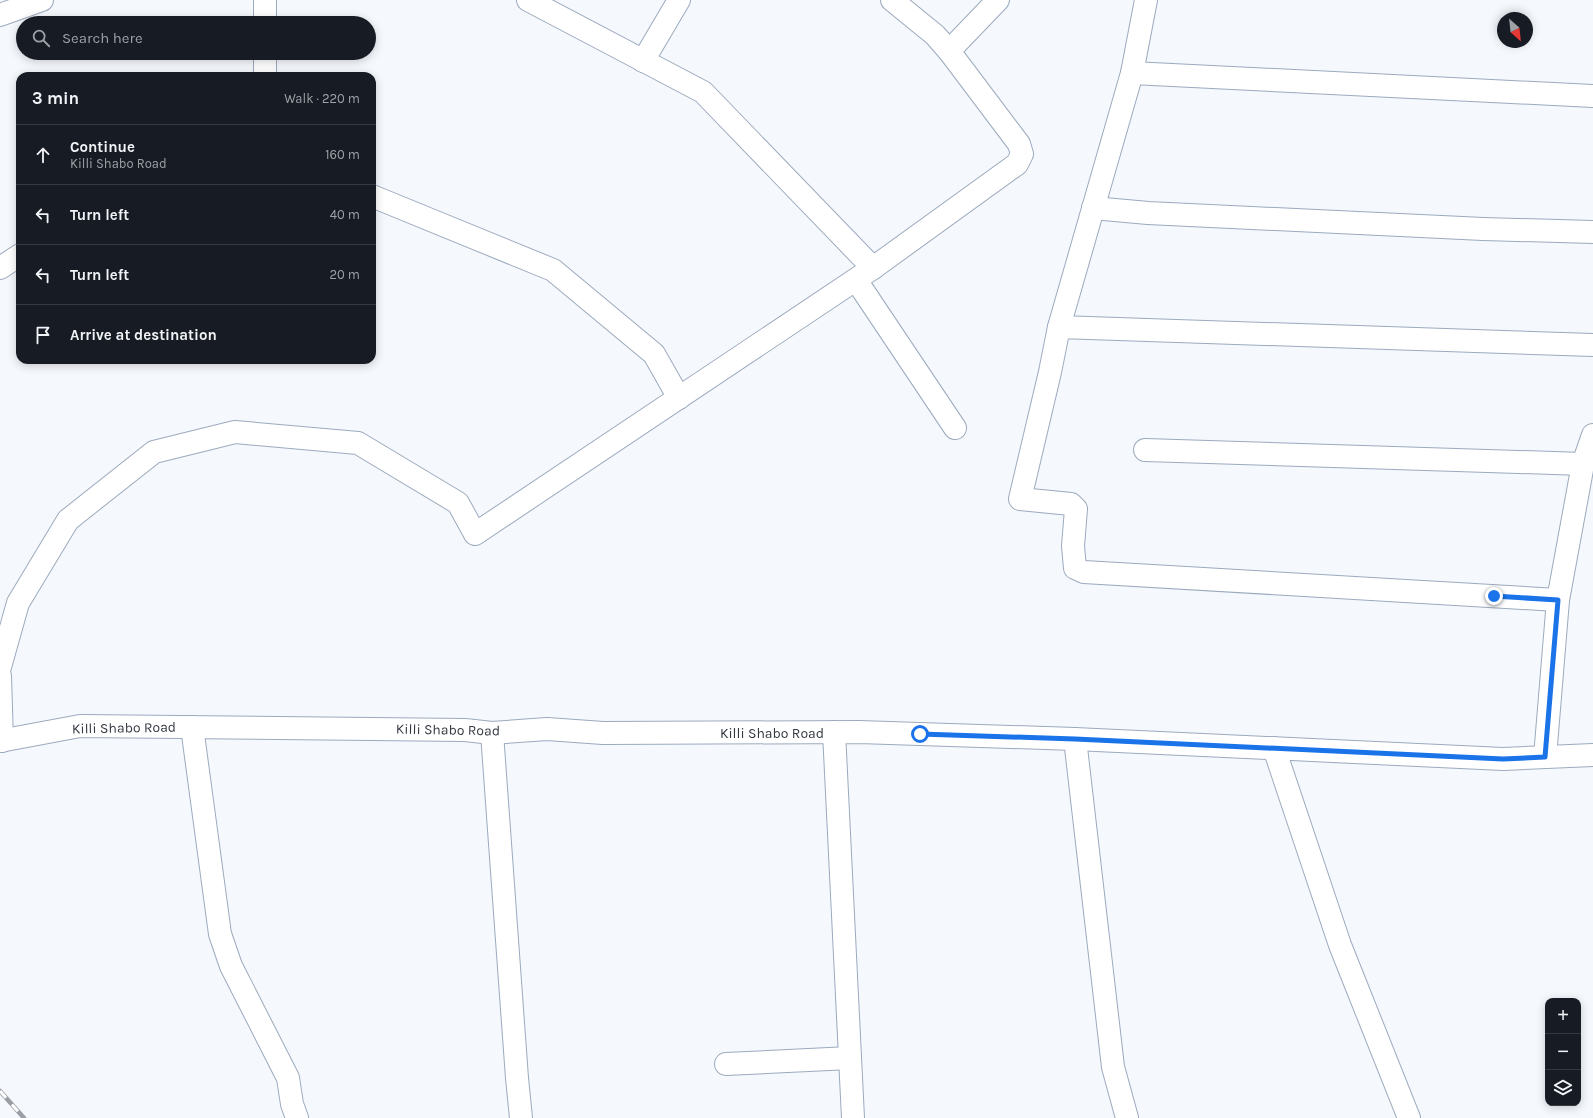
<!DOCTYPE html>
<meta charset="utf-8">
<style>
:root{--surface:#171b24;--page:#242831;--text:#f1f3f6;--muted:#9ea1a6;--line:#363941}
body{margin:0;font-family:Karla,sans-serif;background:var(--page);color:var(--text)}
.controls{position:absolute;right:12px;bottom:12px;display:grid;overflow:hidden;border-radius:8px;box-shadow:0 2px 10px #0003}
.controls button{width:36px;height:36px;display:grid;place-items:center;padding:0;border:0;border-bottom:1px solid var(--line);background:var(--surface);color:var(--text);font:20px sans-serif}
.compass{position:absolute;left:1497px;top:12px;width:36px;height:36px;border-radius:50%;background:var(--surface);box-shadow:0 2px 10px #0003;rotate:153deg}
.stop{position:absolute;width:12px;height:12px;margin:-9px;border:3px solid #1a73e8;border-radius:50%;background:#fff}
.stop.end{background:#1a73e8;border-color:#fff;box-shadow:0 1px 4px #0008}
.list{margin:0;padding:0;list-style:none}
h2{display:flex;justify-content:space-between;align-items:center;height:52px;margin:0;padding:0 16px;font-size:17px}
h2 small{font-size:13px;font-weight:400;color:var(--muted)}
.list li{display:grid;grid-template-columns:26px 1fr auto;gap:12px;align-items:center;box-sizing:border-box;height:60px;padding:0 16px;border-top:1px solid var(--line)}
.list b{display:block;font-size:15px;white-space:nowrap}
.list p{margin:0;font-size:13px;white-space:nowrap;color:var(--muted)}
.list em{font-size:13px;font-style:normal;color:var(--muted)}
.icon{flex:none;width:22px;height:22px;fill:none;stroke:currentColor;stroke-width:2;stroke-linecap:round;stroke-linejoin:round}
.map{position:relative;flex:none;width:1593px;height:1118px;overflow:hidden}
.search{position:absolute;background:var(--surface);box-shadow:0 2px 10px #0003;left:16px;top:16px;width:360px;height:44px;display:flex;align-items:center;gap:10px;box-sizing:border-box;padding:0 14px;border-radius:22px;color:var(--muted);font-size:15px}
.panel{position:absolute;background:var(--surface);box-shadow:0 2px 10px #0003;left:16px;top:72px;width:360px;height:292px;border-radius:12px}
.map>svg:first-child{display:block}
</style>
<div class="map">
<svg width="1593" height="1118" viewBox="0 0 1593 1118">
<rect width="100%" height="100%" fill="#f5f8fc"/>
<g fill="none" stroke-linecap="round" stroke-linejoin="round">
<defs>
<g id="minor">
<polyline points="528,0 703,92 873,268"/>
<polyline points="0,15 42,0"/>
<polyline points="265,23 265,0"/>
<polyline points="949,51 998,0"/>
<polyline points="643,61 679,0"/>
<polyline points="1132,73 1593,96"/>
<polyline points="265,76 265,53"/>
<polyline points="372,196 553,270 654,354 679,398"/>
<polyline points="1093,208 1148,213 1483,229 1593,232"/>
<polyline points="0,268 20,255"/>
<polyline points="856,280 955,428"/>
<polyline points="1059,327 1132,73 1146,0"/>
<polyline points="1145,450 1583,464"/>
<polyline points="1558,600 1084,572 1075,568 1073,546 1076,509 1071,504 1020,499 1050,372 1059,327 1593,345"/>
<polyline points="0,667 18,603 68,520 154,452 235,432 358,443 458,503 475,534 873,268 1017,164 1022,154 1019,144 949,51 935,35 892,0"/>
<polyline points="0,676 2,741"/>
<polyline points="192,727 220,934 231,966 288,1078 292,1104 297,1118"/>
<polyline points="834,732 853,1118"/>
<polyline points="492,733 517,1078 521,1118"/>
<polyline points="1075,739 1113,1067 1127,1118"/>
<polyline points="1274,748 1340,945 1409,1118"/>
<polyline points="1545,757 1558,600 1583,464 1593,435"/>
<polyline points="726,1064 850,1058"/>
</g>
<polyline id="tertiary" points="0,741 80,726 465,730 492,733 547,729 603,733 859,732 1075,739 1503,759 1593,755"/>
</defs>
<use href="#minor" stroke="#9caabe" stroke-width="24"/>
<use href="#tertiary" stroke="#9caabe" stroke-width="24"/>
<use href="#minor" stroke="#fff" stroke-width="22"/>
<use href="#tertiary" stroke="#fff" stroke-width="22"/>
<defs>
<polyline id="rail" points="0,1091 24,1118"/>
</defs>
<use href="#rail" stroke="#9b9fa5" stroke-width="4.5"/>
<use href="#rail" stroke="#fff" stroke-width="3" stroke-dasharray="9" stroke-linecap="butt"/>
</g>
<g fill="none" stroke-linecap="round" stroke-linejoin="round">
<polyline stroke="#1a73e8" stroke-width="5" points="920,734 1075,739 1503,759 1545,757 1558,600 1494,596"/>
</g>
<g text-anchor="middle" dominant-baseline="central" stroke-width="4" stroke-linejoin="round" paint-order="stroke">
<g font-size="14" fill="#333840" stroke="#fff">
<text transform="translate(124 728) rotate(-1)">Killi Shabo Road</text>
<text transform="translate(448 730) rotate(1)">Killi Shabo Road</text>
<text x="772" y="733">Killi Shabo Road</text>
</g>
</g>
</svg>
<div class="controls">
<button>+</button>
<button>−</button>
<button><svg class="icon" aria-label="layers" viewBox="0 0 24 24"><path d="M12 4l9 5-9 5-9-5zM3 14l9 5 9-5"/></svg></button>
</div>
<svg class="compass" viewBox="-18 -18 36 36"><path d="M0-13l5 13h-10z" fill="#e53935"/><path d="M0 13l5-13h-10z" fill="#9ea1a6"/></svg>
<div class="stop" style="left:920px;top:734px"></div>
<div class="stop end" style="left:1494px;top:596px"></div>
<div class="search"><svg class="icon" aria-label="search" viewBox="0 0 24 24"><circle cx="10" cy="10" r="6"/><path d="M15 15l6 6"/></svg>Search here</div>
<section class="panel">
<h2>3 min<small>Walk · 220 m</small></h2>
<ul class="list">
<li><svg class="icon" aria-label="ahead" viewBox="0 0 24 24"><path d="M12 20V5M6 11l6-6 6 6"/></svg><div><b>Continue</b><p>Killi Shabo Road</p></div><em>160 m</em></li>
<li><svg class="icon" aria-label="left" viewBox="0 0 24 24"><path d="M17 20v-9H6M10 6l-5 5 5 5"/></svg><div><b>Turn left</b></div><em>40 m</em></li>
<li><svg class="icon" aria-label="left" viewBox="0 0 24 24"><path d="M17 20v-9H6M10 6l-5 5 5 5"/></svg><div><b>Turn left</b></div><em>20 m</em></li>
<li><svg class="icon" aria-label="arrive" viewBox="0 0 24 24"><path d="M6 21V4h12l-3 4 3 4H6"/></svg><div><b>Arrive at destination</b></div></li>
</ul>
</section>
</div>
